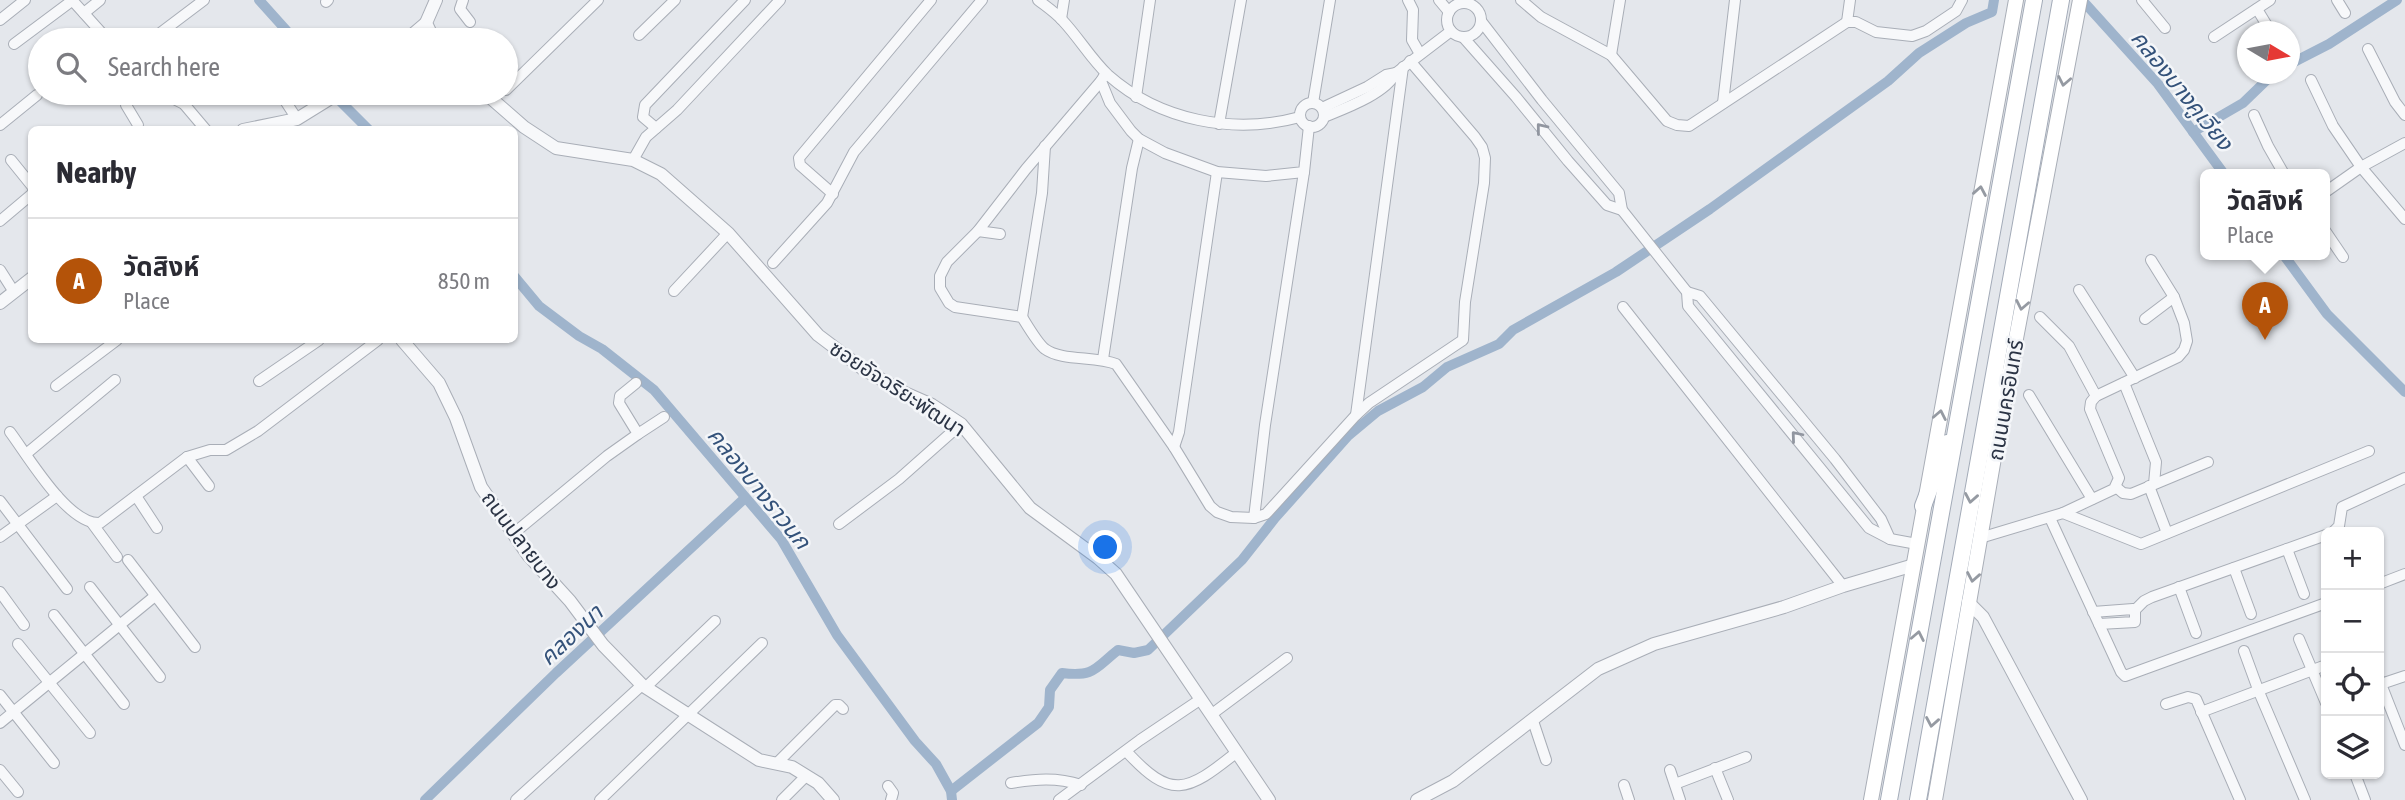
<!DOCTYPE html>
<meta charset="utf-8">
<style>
:root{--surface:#fff;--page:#f2f2f3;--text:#2b2b33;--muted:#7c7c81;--line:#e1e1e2;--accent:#b45309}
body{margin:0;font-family:"Asap Condensed","Noto Sans Thai",sans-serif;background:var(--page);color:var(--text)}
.controls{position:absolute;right:21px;bottom:21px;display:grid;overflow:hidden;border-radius:10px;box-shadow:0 2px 5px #0004}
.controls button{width:63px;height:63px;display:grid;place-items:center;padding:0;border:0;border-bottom:2px solid var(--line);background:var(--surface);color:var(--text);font:35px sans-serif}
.compass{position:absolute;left:2237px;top:21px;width:63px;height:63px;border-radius:50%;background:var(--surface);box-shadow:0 2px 5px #0004;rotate:100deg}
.you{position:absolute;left:1106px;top:548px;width:24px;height:24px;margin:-18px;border:5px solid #fff;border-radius:50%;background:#1a73e8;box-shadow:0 0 0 10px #1a73e833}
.badge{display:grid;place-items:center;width:46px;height:46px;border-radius:50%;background:var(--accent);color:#fff;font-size:23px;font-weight:700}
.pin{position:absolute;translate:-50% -58px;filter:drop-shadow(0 2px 4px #0008)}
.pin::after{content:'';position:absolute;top:37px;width:24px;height:21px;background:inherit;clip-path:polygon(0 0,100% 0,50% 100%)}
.popup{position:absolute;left:2200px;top:169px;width:130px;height:91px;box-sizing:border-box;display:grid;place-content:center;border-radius:10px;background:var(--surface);filter:drop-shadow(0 2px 5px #0005);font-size:23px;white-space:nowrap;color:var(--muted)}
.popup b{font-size:26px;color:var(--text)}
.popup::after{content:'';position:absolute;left:50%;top:100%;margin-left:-14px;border:14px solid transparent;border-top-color:var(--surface)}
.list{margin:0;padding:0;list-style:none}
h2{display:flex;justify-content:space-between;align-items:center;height:91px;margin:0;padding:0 28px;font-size:30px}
h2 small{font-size:23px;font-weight:400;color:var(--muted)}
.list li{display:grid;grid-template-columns:46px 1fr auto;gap:21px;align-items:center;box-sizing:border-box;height:126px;padding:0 28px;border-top:2px solid var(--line)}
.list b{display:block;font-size:26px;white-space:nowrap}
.list p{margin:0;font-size:23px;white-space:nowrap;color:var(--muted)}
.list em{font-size:23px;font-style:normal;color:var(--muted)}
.icon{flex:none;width:38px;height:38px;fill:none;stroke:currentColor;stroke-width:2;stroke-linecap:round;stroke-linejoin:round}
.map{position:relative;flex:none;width:2405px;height:800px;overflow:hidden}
.search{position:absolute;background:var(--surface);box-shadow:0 2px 5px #0004;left:28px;top:28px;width:490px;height:77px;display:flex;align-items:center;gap:18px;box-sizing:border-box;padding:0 24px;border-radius:38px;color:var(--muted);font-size:26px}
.panel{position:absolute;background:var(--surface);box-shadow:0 2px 5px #0004;left:28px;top:126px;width:490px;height:217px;border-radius:10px}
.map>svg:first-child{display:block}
</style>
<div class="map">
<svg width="2405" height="800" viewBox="0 0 2405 800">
<rect width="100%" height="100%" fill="#e4e7ec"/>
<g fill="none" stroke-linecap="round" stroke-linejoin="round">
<g stroke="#9fb4cc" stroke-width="10">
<polyline points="259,0 295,40"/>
<polyline points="2082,0 2158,84 2224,174"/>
<polyline points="2290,64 2329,44 2397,0"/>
<polyline points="332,93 369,130"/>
<polyline points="2193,132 2243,103 2273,74"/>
<polyline points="2283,254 2327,314 2405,392"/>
<polyline points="514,276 539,306 579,336 602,349 654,390 781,539 837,635 915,741 936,764 951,791 952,800"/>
<path d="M 951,791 L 1038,723 L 1049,707 L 1050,690 L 1062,673 C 1095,677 1095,668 1118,650 L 1134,653 L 1148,650 L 1242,560 L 1275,518 L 1348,436 L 1378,411 L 1423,387 L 1447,367 L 1499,344 L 1513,330 L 1616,272 L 1710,209 L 1888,81 L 1919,53 L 1966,23 L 1992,12 L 1994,0"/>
<polyline points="425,800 556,673 745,498"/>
</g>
<defs>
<g id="minor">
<polyline points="72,0 108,40"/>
<polyline points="463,0 460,9 470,22"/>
<path d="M 1038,0 C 1047,7 1056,13 1063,21 C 1079,38 1091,59 1108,75 C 1160,121 1234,135 1300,117"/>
<polyline points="1408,0 1413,10 1412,40 1420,54"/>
<polyline points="1439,0 1449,12"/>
<polyline points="1521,0 1541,17 1611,55 1667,121 1677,125 1689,126 1847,22 1856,22 1876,32 1912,36 1926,31 1956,11 1962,0"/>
<polyline points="2142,0 2165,28"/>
<polyline points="2337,0 2345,13"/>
<polyline points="326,2 328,0"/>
<circle cx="1464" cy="20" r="17"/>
<polyline points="2257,9 2271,32"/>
<polyline points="84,13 100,0"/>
<polyline points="1061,19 1064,0"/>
<polyline points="0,20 25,0"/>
<polyline points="1481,21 1542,100 1619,193 1622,210 1687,292 1688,306 1869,528 1890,539 1917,544"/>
<polyline points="1847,22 1850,0"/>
<polyline points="639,35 675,0"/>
<polyline points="1463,37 1516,97 1568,161 1607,205 1622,210"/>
<polyline points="2214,37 2270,0"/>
<polyline points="151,40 204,0"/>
<polyline points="14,44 73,0"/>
<polyline points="2368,49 2395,102 2405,115"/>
<polyline points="1611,55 1620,0"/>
<polyline points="1104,76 1101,81 1110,103 1131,131 1139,139 1165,153 1217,172 1266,176 1304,172 1309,126"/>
<polyline points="2311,80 2333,126 2361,167 2405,219"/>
<path d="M 1101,81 L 1026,169 L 978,231 L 947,262 L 940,276 L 940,288 L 949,303 L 955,307 L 1022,317 C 1027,325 1038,344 1045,349 C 1061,361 1096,356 1116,364 L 1174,447 L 1210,506 L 1217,512 L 1231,517 L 1254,518 L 1266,514 L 1356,415 L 1369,403 L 1463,340 L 1465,302 L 1484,183 L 1485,158 L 1482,147 L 1475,137 L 1410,61"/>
<polyline points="506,90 598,0"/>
<polyline points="131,93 126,97 126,105 138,125"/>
<polyline points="162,93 184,104 206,130"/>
<polyline points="280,93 297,119"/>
<polyline points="1136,97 1150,0"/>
<polyline points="1313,103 1330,0"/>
<polyline points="1723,103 1735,0"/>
<circle cx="1312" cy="115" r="12"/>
<polyline points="184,104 197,93"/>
<polyline points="1322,108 1367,87 1386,75 1396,73"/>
<polyline points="2254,115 2268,146 2284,174"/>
<path d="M 1324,117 C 1346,108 1385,94 1396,73 L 1451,31"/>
<polyline points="1219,124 1241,0"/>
<polyline points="0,125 37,95"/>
<polyline points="656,128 643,117 645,105 745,0"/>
<polyline points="11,160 32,186"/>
<polyline points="633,160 646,137 677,110 780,0"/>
<polyline points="2324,193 2361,167 2405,143"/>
<polyline points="833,194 800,165 799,158 931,0"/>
<polyline points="0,221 32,194"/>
<polyline points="2324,229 2343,257"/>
<polyline points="978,231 1000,234"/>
<polyline points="773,263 827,203 854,152 982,0"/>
<polyline points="0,270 14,292"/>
<polyline points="2079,290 2135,378"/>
<polyline points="674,291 728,233"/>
<polyline points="1687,292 1700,296 1835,459 1881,519 1890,539"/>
<polyline points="1623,307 1843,586"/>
<polyline points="1022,317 1042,193 1045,146"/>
<polyline points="2040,317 2069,346 2096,396"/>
<polyline points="2145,319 2174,297"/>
<polyline points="1103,359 1132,168 1139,139"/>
<polyline points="259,381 319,340"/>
<polyline points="2124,383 2156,462 2154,484"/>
<polyline points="56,386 117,340"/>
<polyline points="2029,395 2092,499"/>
<polyline points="1356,415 1403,67"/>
<path d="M 10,432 C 28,456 68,525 100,523 L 187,457 L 210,450 L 226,450 L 258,431 L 378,340"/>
<polyline points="638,434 664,417"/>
<polyline points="1174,447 1179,432 1217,172"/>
<polyline points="26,454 115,380"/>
<polyline points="187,457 209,486"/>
<polyline points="2149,486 2167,533"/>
<polyline points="2116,487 2123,493 2131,494 2208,462"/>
<polyline points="136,496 157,528"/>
<polyline points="0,501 67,589"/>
<polyline points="2063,513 2114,489 2119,478 2090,409 2091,402 2096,396 2178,357 2184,350 2187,341 2184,323 2174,297 2151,260"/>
<polyline points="1254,518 1265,425 1304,172"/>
<polyline points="2050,518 2121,672 2125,676 2326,603"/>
<polyline points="92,523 117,557"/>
<polyline points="839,524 899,479 961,424"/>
<polyline points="2333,532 2339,526 2342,507 2405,478"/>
<polyline points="513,534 607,456 638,434 619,403 620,396 636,383"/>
<polyline points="0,537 57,496"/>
<polyline points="1980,538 2063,513 2141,544 2369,451"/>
<polyline points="2287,549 2304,594"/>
<polyline points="128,560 195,647"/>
<polyline points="2234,568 2251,614"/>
<polyline points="2379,584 2405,574"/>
<polyline points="90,587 160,677"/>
<polyline points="2179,587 2196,633"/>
<polyline points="0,592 24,625"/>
<polyline points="2134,611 2144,601 2152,597 2326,535"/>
<polyline points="2093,612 2133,609 2135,612 2135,622 2099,624"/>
<polyline points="54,615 124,704"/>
<polyline points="2299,639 2326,703"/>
<polyline points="18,644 90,733"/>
<polyline points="2244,651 2259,692 2305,800"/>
<polyline points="2379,679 2405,745"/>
<polyline points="2381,684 2405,676"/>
<polyline points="646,687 715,621"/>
<polyline points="0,695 54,763"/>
<polyline points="2166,704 2188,697 2196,699 2240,800"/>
<polyline points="2201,712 2326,665"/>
<polyline points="1212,714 1287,658"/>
<polyline points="1533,721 1546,760"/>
<polyline points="0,723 155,596"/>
<path d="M 1126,751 C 1171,800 1186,793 1237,752"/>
<polyline points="776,764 835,705 839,705 843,709"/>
<polyline points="1715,768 1728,800"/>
<polyline points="0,770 18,792"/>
<polyline points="1670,770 1680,800"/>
<polyline points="2355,774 2365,800"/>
<path d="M 1011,783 C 1035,779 1057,777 1081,785"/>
<polyline points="1675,784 1746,757"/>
<polyline points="1624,785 1629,800"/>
<polyline points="888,786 893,793 891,800"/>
<polyline points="516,800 642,685"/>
<polyline points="600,800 762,643"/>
<polyline points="782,800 806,776"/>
<polyline points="1059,800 1140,740 1201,699"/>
</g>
<g id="tertiary">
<polyline points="406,40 426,23"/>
<polyline points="434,40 426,23 436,0"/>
<polyline points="485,93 524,127 556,148 633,160 661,174 728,233 818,335 863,369 907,394 932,405 961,424 1030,508 1098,558 1116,574 1269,800"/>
<polyline points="243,130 297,119 339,93"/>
<polyline points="0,303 32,278"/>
<polyline points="402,340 439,383 456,418 481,487 528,555 570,601 603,645 642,685 759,760 792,767 818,783 833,800"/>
<polyline points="1968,602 1983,617 2081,800"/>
<polyline points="1417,800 1453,781 1598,669 1654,644 1784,607 1843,586 1914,565"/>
</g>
<g id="secondary">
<polyline points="1871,800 2016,0"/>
<polyline points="1935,800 2000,423 2080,0"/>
</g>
<g id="primary">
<polyline points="2000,379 2000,423"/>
<polyline points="1923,506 1947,443"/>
<polyline points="1889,800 2034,0"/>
<polyline points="1918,800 2061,0"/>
</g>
</defs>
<use href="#minor" stroke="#a9aeb7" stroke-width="12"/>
<use href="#tertiary" stroke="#a9aeb7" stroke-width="14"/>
<use href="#secondary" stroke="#a9aeb7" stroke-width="16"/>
<use href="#primary" stroke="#a3abb8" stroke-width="18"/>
<use href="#minor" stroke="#f7f8fa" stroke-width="10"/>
<use href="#tertiary" stroke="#f7f8fa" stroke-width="12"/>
<use href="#secondary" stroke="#fff" stroke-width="14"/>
<use href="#primary" stroke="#fff" stroke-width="16"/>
</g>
<defs><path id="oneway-chevron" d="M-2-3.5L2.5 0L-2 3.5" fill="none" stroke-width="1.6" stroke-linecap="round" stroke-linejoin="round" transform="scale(1.75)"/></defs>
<g stroke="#959aa2">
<use href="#oneway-chevron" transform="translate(2064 81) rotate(101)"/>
<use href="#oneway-chevron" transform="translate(1980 191) rotate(-80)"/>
<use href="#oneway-chevron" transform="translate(2022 305) rotate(101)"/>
<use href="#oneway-chevron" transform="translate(1940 415) rotate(-79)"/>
<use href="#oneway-chevron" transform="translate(1971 498) rotate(100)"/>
<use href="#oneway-chevron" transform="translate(1973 577) rotate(100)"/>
<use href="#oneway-chevron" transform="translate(1918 636) rotate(-79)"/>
<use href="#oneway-chevron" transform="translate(1932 722) rotate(100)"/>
</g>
<g stroke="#9196a0">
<use href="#oneway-chevron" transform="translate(1541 128) rotate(-129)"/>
<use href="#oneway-chevron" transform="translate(1796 436) rotate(-130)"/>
</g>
<g text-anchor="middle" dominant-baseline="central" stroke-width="5" stroke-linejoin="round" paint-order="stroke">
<g font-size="21" fill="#2b3445" stroke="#f4f6f9">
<text transform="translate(898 388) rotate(33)">ซอยอัจฉริยะพัฒนา</text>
<text transform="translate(2005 400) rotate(-80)">ถนนนครอินทร์</text>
<text transform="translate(522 540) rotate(53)">ถนนปลายบาง</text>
</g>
<g font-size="23" font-style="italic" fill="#34527a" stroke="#f4f6f9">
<text transform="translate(2182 90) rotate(51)">คลองบางคูเวียง</text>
<text transform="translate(759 488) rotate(51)">คลองบางราวนก</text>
<text transform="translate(571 635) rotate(-43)">คลองนา</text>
</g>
</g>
</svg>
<div class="controls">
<button>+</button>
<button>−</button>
<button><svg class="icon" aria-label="locate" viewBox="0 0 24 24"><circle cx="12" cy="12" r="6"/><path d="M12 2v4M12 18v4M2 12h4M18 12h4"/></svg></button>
<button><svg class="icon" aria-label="layers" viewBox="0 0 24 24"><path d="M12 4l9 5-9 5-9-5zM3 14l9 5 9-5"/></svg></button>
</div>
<svg class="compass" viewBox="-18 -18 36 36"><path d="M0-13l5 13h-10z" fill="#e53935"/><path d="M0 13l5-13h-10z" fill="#7c7c81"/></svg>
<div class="you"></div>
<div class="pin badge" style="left:2265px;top:340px">A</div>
<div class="popup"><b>วัดสิงห์</b>Place</div>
<div class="search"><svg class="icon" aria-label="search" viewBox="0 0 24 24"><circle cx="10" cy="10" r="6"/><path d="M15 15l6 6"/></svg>Search here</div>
<section class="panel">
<h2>Nearby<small></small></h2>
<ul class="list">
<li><span class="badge">A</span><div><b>วัดสิงห์</b><p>Place</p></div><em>850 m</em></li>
</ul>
</section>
</div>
